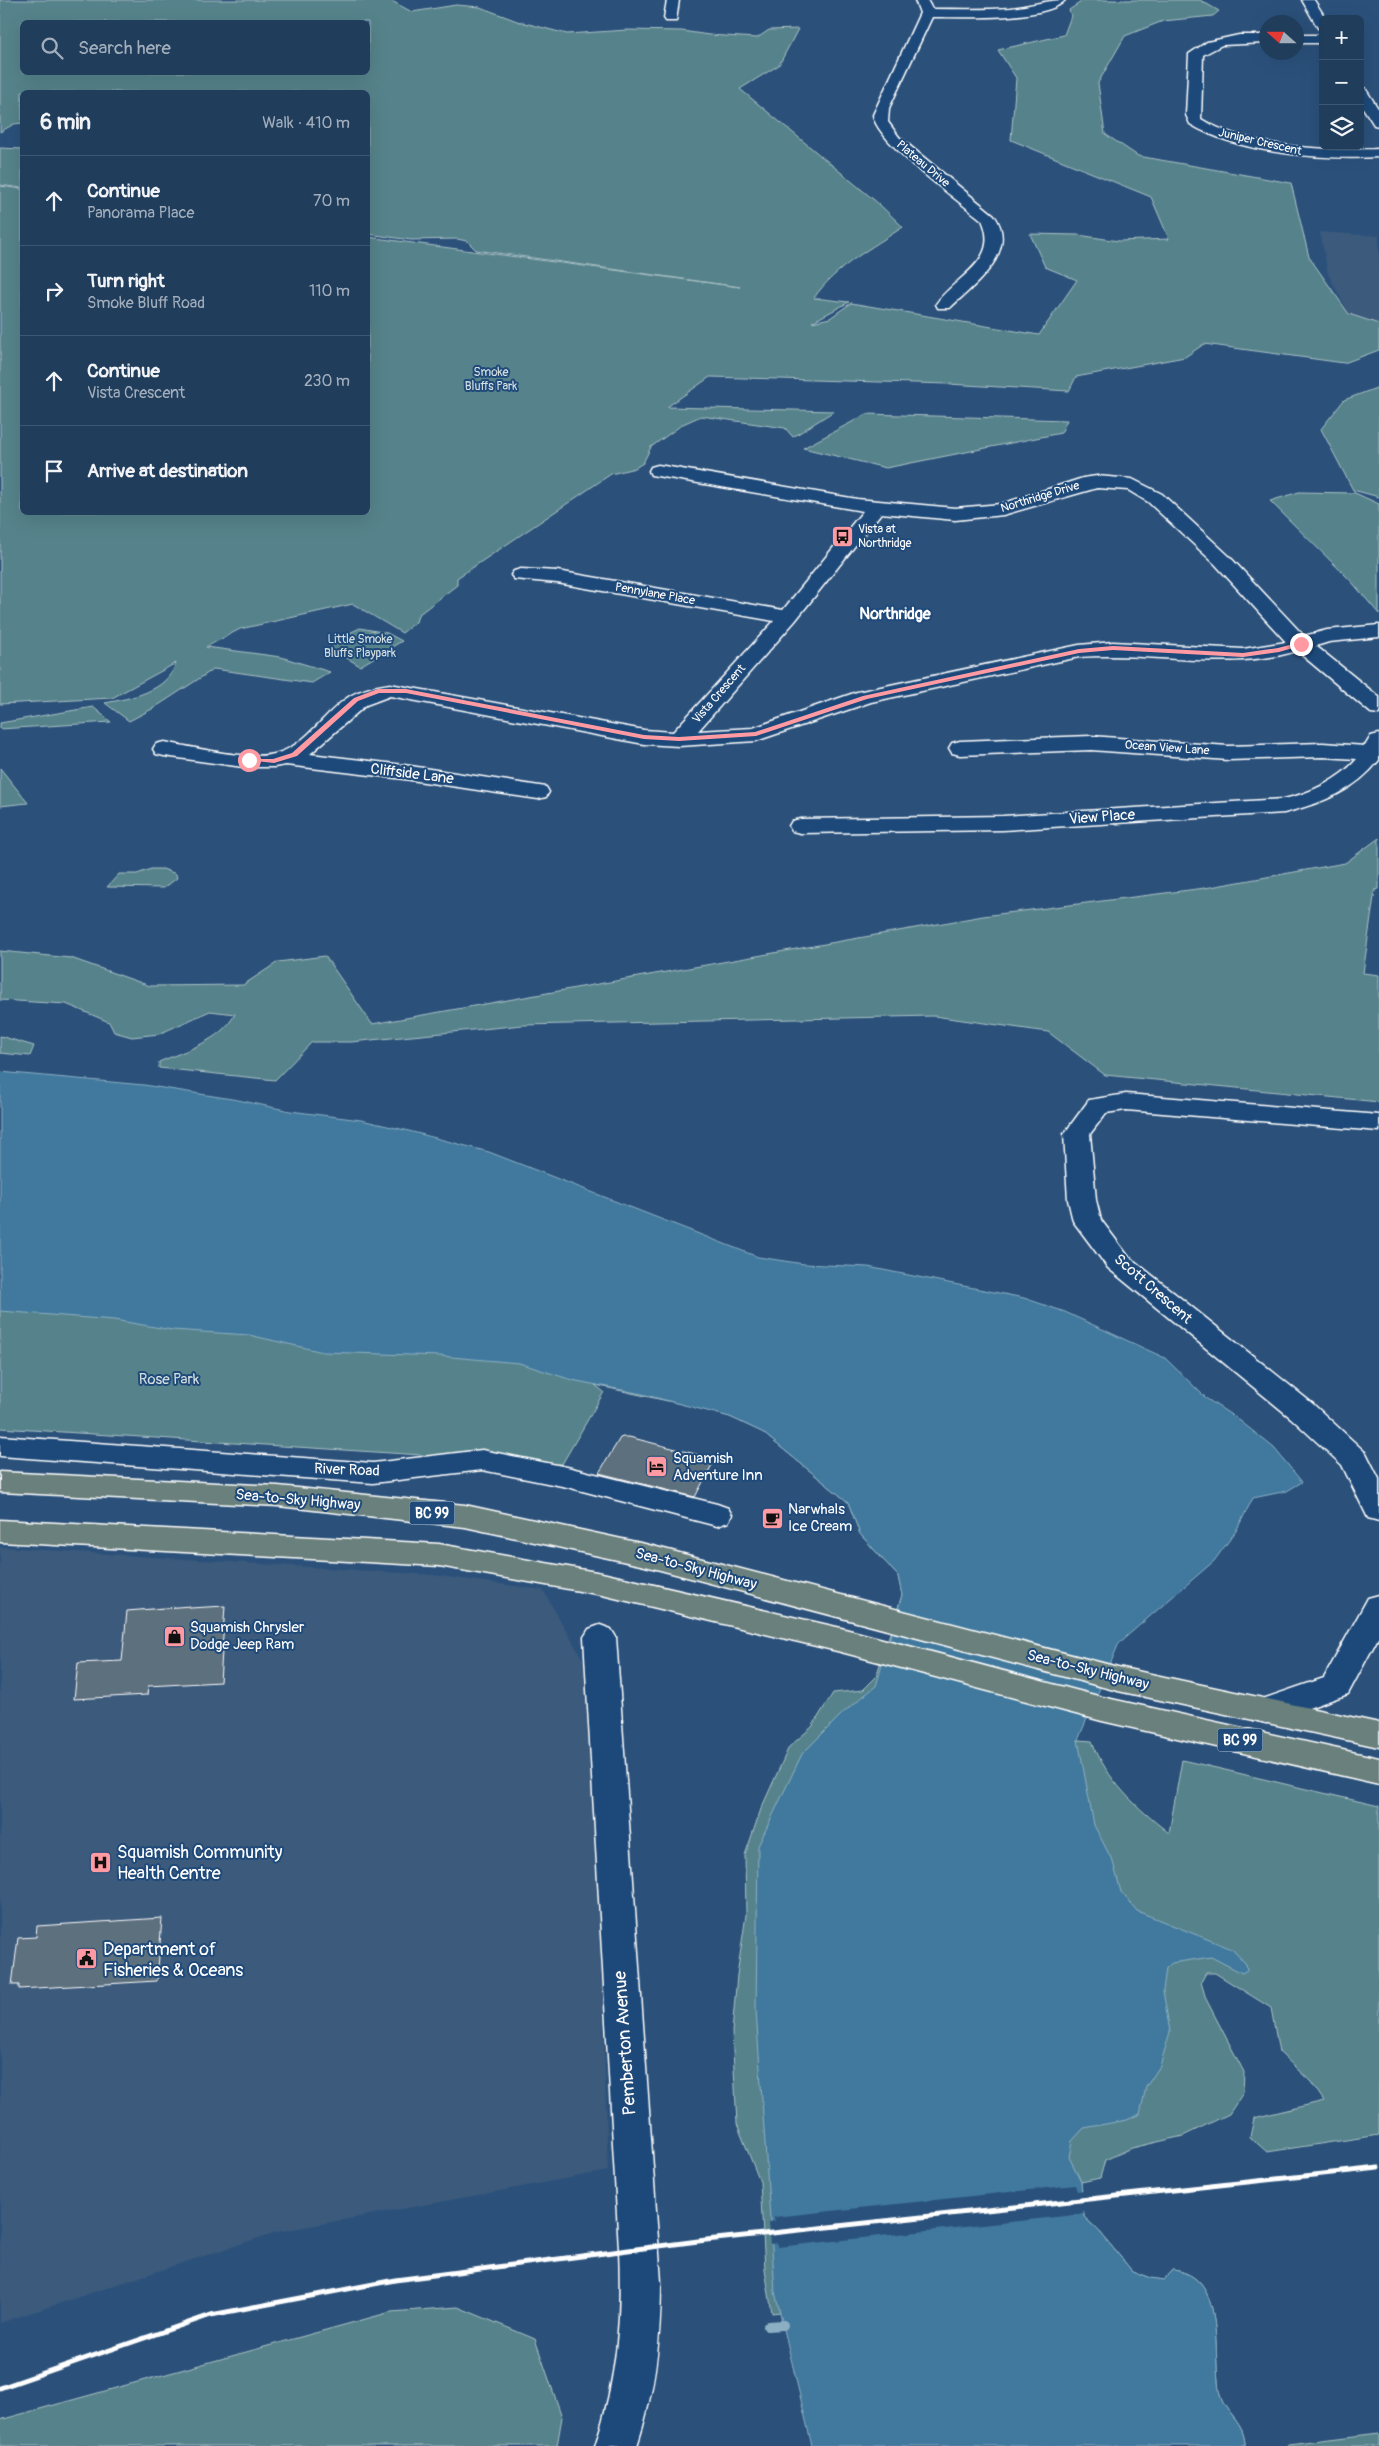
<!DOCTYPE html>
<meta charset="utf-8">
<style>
:root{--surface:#203d5c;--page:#2d4865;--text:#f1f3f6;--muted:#a2aebb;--line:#3d5672}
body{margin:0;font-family:Pangolin,sans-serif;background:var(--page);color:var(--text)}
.controls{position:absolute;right:15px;top:15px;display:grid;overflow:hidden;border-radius:8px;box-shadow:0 5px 20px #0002}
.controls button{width:45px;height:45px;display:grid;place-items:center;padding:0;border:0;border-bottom:1px solid var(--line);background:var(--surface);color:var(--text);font:25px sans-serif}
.compass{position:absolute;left:1259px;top:15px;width:45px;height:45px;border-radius:50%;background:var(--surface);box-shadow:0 5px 20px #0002;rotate:291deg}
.stop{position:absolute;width:15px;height:15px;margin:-11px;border:4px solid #ff9aa2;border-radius:50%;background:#fff}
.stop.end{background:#ff9aa2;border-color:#fff;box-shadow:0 1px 5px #0008}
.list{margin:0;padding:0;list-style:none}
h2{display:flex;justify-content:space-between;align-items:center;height:65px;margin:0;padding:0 20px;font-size:21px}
h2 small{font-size:16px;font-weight:400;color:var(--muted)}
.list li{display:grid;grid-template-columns:32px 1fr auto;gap:15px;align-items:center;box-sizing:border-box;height:90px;padding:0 20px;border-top:1px solid var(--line)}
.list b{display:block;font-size:19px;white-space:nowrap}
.list p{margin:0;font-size:16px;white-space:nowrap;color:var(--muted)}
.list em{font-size:16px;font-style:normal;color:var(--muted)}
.icon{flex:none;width:28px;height:28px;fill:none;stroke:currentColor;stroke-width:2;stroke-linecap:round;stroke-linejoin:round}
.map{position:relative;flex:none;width:1379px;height:2446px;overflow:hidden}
.search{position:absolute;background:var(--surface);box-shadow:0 5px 20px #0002;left:20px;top:20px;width:350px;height:55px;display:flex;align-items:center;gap:12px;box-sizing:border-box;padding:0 18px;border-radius:8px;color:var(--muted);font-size:19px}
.panel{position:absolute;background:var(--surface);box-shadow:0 5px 20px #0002;left:20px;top:90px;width:350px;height:425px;border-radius:8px}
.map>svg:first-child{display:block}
</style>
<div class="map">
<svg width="1379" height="2446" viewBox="0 0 1379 2446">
<rect width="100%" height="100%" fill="#2b517b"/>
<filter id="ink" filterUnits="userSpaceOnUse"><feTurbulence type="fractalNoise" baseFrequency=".02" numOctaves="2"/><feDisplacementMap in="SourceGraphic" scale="10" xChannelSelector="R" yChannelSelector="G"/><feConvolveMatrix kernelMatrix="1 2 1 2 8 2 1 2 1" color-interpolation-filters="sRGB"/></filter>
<g filter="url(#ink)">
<g fill="#3a5a7c">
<polygon points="1320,232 1379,236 1379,324 1349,314 1328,274"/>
<polygon points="0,1547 434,1575 543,1590 593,1677 608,2171 277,2232 0,2323"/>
</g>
<g fill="#57838b" stroke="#abc1c5" fill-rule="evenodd">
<path d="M 0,0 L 390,0 L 412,12 L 456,5 L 480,7 L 517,21 L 567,34 L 627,30 L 682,31 L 709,35 L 757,38 L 769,30 L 798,29 L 779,65 L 740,89 L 879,204 L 903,227 C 873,247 835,267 814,298 L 849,302 L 812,322 L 830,318 L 851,303 L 1039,335 L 1077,280 L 1045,267 L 1030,234 L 1078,235 L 1119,241 L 1169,239 L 1151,197 L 1011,140 L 1016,78 L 998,50 L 1064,35 L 1071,16 L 1069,10 L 1084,0 L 1200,0 L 1219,11 L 1213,16 L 1163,21 L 1125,36 L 1098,83 L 1105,134 L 1138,156 L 1291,183 L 1309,257 L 1349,314 L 1379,324 L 1379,350 L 1344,363 L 1204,344 L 1185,357 L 1076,377 L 1069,391 L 948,384 L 710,377 L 667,407 L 834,411 L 793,437 L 785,428 L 701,416 L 683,424 L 651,447 L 643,463 L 635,468 L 611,474 L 457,578 L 457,585 L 418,615 L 416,622 L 402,633 L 353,604 L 240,629 L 206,647 L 281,657 L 330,672 L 312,683 L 214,669 L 154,708 L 129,721 L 105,703 C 131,698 167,692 176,663 L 112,698 L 0,704 L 0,186 L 22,189 L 22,512 L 368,512 L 368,237 L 740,287 L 476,250 L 467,241 L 457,239 L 411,240 L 368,234 L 368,92 L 22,92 L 22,123 L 14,124 L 0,132 ZM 22,22 L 368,22 L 368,72 L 22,72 Z"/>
<polygon points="0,148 22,149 22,188 0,185"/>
<polygon points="1379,387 1379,497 1353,490 1321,429 1344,400"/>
<polygon points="867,414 1067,420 1061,433 886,468 803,448"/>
<polygon points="1299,492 1355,493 1379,504 1379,614 1351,581 1270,501"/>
<polygon points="360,628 387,633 402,641 360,666 330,648 332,641"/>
<polygon points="93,707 111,722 0,729 0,723"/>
<polygon points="0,768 28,803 0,806"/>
<path d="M 1379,838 L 1379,889 L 1375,890 L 1363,973 L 1379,975 L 1379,1102 L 1105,1075 L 1048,1032 L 934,1016 L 523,1025 L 351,1042 L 312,1042 L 275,1080 L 159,1068 L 159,1062 C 186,1050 221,1041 235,1014 L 210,1011 L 159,1034 L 132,1037 L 114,1032 L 109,1022 L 66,1004 L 0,1000 L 0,951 L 71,958 L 150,986 L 243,985 L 278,962 L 325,956 L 372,1024 L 983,916 L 1205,888 L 1345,863 Z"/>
<polygon points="151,869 163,869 176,874 177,878 164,888 107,887 119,874 137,874"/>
<polygon points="0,1036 34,1046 30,1056 0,1053"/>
<polygon points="0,1289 410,1338 941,1458 780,2312 772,2313 765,2269 760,2182 737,2124 732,2032 737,1975 746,1915 745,1855 761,1809 789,1747 812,1727 833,1693 863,1690 876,1677 902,1595 898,1576 860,1534 848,1502 762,1432 730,1417 695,1407 595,1385 604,1392 562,1464 0,1428"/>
<path d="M 1078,1740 L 1092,1741 C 1107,1781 1136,1807 1169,1833 L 1182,1760 L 1379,1806 L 1379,2135 L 1267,2152 L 1250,2137 L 1254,2118 L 1324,2101 L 1311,2082 L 1279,2052 L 1271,2008 L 1215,1973 L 1206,1973 L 1201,1982 L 1206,1999 L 1244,2072 L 1243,2093 L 1229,2114 L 1183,2136 L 1132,2148 L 1105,2160 L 1100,2178 L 1081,2182 L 1084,2217 L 1099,2231 L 1132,2271 L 1150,2278 L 1164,2280 L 1172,2270 C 1229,2275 1211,2356 1220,2395 C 1225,2414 1245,2422 1245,2446 L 1056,2231 Z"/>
<polygon points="458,2307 535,2339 562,2417 557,2446 0,2446 0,2420 391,2312"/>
<polygon points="1379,2433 1379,2446 1288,2446 1288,2444"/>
</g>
<path fill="#41799d" stroke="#8dafc4" d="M 0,1072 L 144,1085 L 238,1100 L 290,1111 L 361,1120 L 405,1130 L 489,1152 L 758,1257 L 804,1264 L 868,1267 L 1024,1298 L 1065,1312 L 1165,1358 L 1207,1399 L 1239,1420 L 1274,1448 L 1302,1482 L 1287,1491 L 1253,1498 L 1236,1531 L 1214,1561 L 1119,1643 L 1078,1740 L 1094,1825 L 1113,1862 L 1121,1892 L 1137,1911 L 1232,1949 L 1246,1964 L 1247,1970 L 1242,1973 L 1211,1957 L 1172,1963 L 1166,1968 L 1163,1991 L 1170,2032 L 1160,2066 L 1146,2087 L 1140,2114 L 1127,2120 L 1084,2128 L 1072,2141 L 1069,2157 L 1081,2181 L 1084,2217 L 1099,2231 L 1132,2271 L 1150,2278 L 1164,2280 L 1172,2270 C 1229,2275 1211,2356 1220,2395 C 1225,2414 1245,2422 1245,2446 L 812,2446 L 775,2292 L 756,2010 L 758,1846 L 802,1754 L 844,1712 L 876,1686 L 902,1595 L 898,1576 L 860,1534 L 848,1502 L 762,1432 L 730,1417 L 642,1394 L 572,1380 L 519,1363 L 440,1356 L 323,1352 L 249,1335 L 172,1330 L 114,1320 L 0,1311 Z"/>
<polygon fill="#2b517b" points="1075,2185 1077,2191 1084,2190 1086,2211 1083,2211 1084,2214 778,2247 777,2243 770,2244 768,2222 775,2221 774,2217"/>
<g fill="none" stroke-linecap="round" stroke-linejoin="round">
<polyline stroke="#8dafc4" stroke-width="10" points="768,2326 783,2325"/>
</g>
<g fill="#5d6f7e" stroke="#fff">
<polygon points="623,1437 629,1437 715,1459 695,1497 599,1473 620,1438"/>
<polygon points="190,1606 190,1608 225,1606 220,1682 148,1686 147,1695 74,1699 78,1663 122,1661 127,1611"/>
<polygon points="162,1918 157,1981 19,1989 19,1985 12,1985 18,1938 36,1937 37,1926"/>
</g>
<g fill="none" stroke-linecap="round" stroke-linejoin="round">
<defs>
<g id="minor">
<polygon points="667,0 679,0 676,21 666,21 664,18"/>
<path d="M 915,0 L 927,0 L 932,9 C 958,9 985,10 1011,8 C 1030,6 1047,0 1065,0 C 1048,21 959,17 932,17 L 889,108 L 888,122 L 899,137 L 994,215 C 1020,252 975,284 950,308 L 938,308 L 936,304 C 955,276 1001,262 982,220 C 958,200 877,143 873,115 L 920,13 Z"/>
<path d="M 1239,35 L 1266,35 L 1266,43 L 1222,45 L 1203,55 L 1201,119 C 1249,148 1325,151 1379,149 L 1379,157 C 1323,160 1239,154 1190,124 L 1186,115 L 1189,54 L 1207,42 Z"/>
<rect x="1296" y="35" width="27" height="8"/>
<path d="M 658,465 L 857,499 L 955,508 L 1001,504 L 1083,478 L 1097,476 L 1132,479 L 1162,494 L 1229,556 L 1304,636 L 1327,630 L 1379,625 L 1379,637 L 1329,642 L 1316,646 L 1379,697 L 1379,714 L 1371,713 L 1297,651 C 1227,672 1151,651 1079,657 L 871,702 L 756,741 L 679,746 L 644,744 L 390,696 L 366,705 L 310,754 L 404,765 L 546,787 L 549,792 L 546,797 L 538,799 L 404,779 L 286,765 L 274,767 L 243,767 L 164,756 L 156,754 L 153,749 L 156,744 L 164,742 C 193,747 251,762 278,753 C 308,744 324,712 350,696 C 362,689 376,686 390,684 L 644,730 L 673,732 L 774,621 L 557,583 L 514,579 L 511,575 L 514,571 L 521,569 L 557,571 L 783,610 L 863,511 L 651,475 L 649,471 L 651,467 ZM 1097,488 L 1128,490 L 1148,502 L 1215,564 L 1286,642 L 1243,649 L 1113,642 L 1079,645 L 857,692 L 753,728 L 698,731 L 795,621 L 881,513 L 955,520 L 1003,515 Z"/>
<path d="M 1379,734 L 1379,760 C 1355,791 1322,803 1284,813 L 1003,830 L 800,833 L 792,831 L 789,826 L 792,821 L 800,819 L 1003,816 L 1284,799 C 1311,793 1339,780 1357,759 L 1323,757 L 1228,760 L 1091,750 L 960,755 L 952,753 L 949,748 L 952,743 L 960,741 L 1091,736 L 1228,746 L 1323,743 L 1365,746 L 1371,736 Z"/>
<polygon points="1126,1094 1379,1115 1379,1131 1126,1110 1106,1113 1090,1134 1096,1200 1101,1220 1128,1256 1313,1404 1366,1453 1379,1479 1379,1521 1368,1518 1342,1465 1291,1418 1108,1268 1073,1221 1068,1200 1064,1134 1089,1100"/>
<polygon points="0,1436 373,1463 482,1450 567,1467 717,1504 728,1508 732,1515 728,1522 717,1526 567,1487 482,1470 373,1483 0,1456"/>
<polygon points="1379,1595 1379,1636 1348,1694 1266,1723 1254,1720 1249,1711 1254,1702 1324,1678 1368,1598"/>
<path d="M 600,1625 L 611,1629 L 616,1637 L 661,2282 C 661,2339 655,2391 637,2446 L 595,2446 C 617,2379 622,2319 619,2249 L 584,1637 L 589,1629 Z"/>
</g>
<g id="tertiary">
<polygon points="1302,0 1314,0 1326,19 1323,19 1323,29 1318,28"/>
<polygon points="1360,87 1365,88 1379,110 1379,126 1374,125 1360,103"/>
</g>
<g id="trunk">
<polygon points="0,1472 278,1486 465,1505 645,1544 1118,1667 1379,1723 1379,1747 1118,1691 645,1566 465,1527 278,1506 0,1492"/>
<polygon points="0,1520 439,1544 602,1573 841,1628 1102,1697 1379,1758 1379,1784 1102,1721 841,1652 602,1595 439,1566 0,1542"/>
</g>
</defs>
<use href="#minor" stroke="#fff" stroke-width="3"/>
<use href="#tertiary" stroke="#fff" stroke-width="3"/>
<use href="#trunk" stroke="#fff" stroke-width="3"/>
<use href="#minor" fill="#1f4a7a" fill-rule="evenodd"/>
<use href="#tertiary" fill="#1f4a7a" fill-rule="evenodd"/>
<use href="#trunk" fill="#6a807c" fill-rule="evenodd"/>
<polyline stroke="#fff" stroke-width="5" points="0,2388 211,2315 395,2280 706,2240 1379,2168"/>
</g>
</g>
<polygon fill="#ff9aa2" points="1301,642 1303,645 1279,652 1243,657 1113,650 1079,653 867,699 756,736 679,741 644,739 406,693 379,693 358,701 297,756 274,763 246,760 249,759 273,759 292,753 354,698 378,689 406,689 644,735 679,737 755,732 863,696 1079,649 1113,646 1243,653 1278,648"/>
<defs>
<symbol id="bus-square" viewBox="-11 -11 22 22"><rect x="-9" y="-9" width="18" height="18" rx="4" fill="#ff9aa2" stroke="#1f4a7a"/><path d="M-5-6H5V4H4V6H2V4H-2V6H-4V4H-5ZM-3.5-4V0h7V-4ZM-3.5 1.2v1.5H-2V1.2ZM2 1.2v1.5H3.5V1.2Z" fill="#111"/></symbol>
<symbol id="hotel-square" viewBox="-11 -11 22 22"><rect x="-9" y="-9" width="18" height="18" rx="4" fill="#ff9aa2" stroke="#1f4a7a"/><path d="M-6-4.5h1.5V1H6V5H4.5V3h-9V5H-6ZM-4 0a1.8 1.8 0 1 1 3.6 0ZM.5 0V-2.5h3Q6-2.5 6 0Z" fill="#111"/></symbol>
<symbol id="cafe-square" viewBox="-11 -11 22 22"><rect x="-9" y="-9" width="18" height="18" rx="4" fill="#ff9aa2" stroke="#1f4a7a"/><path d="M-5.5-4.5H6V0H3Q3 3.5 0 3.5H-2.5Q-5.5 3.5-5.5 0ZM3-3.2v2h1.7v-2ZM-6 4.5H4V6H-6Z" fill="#111"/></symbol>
<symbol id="shop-square" viewBox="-11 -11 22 22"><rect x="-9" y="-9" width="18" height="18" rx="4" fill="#ff9aa2" stroke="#1f4a7a"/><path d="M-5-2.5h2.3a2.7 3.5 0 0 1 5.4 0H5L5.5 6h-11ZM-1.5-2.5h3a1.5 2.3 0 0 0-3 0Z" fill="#111"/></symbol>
<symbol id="hospital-square" viewBox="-11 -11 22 22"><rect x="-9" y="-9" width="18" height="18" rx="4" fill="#ff9aa2" stroke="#1f4a7a"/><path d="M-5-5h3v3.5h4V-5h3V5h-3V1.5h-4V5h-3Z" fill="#111"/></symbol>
<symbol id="civic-square" viewBox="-11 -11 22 22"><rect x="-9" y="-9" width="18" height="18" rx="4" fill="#ff9aa2" stroke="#1f4a7a"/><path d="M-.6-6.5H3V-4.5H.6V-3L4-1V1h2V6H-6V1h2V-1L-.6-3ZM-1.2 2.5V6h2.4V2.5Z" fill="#111"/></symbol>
</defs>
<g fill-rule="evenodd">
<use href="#bus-square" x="830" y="524" width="25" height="25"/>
<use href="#hotel-square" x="644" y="1454" width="25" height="25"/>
<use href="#cafe-square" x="760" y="1506" width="25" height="25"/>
<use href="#shop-square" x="162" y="1624" width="25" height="25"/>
<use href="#hospital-square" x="88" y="1850" width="25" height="25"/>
<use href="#civic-square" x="74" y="1946" width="25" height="25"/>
</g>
<g text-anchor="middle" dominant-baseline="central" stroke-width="4" stroke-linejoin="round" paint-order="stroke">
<g font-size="12" fill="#fff" stroke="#1f4a7a">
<text transform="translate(1260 142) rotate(13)">Juniper Crescent</text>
<text transform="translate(923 164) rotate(40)">Plateau Drive</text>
<text transform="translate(1040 497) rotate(-17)">Northridge Drive</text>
<text transform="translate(655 594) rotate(10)">Pennylane Place</text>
<text transform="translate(719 694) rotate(-49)">Vista Crescent</text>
<text transform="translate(1167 748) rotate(4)">Ocean View Lane</text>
</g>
<g font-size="12" fill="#d5e0e2" stroke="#1f4a7a">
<text x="491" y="372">Smoke<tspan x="491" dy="14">Bluffs Park</tspan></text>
<text x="360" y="639">Little Smoke<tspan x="360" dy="14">Bluffs Playpark</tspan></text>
</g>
<g font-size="12" fill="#fff" stroke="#1f4a7a" text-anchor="start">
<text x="858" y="529">Vista at<tspan x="858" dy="14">Northridge</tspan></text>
</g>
<g fill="#1f4a7a" stroke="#bcc9d7" stroke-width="1">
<rect x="409.5" y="1501.5" width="45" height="23" rx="4"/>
<rect x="1217.5" y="1728.5" width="45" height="23" rx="4"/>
</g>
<g font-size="14" font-weight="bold" fill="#fff">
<text x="432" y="1513">BC 99</text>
<text x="1240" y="1740">BC 99</text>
</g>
<g font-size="15" fill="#fff" stroke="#1f4a7a">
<text transform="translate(412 774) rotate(7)">Cliffside Lane</text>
<text transform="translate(1102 817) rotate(-4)">View Place</text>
<text transform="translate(1153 1289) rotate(41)">Scott Crescent</text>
<text transform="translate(347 1470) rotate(2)">River Road</text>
<text transform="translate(298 1500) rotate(5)">Sea-to-Sky Highway</text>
<text transform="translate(696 1569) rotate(15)">Sea-to-Sky Highway</text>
<text transform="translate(1088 1670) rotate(14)">Sea-to-Sky Highway</text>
</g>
<g font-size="15" fill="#d5e0e2" stroke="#1f4a7a">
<text x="169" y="1379">Rose Park</text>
</g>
<g font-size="15" fill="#fff" stroke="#1f4a7a" text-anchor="start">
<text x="673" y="1458">Squamish<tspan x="673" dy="17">Adventure Inn</tspan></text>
<text x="788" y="1509">Narwhals<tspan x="788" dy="17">Ice Cream</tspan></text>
<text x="190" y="1627">Squamish Chrysler<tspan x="190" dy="17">Dodge Jeep Ram</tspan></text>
</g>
<g font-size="16" font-weight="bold" fill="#fff" stroke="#1f4a7a">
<text x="895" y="614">Northridge</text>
</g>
<g font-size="18" fill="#fff" stroke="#1f4a7a" text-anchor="start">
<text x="117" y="1852">Squamish Community<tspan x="117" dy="21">Health Centre</tspan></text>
<text x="103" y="1949">Department of<tspan x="103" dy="21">Fisheries &amp; Oceans</tspan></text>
</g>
<g font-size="18" fill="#fff" stroke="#1f4a7a">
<text transform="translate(625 2043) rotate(-94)">Pemberton Avenue</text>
</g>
</g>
</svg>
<div class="controls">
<button>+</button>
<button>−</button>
<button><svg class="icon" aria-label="layers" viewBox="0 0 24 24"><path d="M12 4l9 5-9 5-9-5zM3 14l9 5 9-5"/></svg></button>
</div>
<svg class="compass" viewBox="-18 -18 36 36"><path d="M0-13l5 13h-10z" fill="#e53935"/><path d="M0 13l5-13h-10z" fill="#a2aebb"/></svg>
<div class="stop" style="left:249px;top:760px"></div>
<div class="stop end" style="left:1301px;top:644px"></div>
<div class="search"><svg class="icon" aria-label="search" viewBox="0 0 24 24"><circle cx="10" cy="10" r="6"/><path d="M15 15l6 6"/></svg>Search here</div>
<section class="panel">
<h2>6 min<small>Walk · 410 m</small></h2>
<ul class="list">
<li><svg class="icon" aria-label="ahead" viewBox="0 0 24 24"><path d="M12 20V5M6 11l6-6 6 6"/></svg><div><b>Continue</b><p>Panorama Place</p></div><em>70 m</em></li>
<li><svg class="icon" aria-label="right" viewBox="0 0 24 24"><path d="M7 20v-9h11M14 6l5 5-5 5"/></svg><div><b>Turn right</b><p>Smoke Bluff Road</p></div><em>110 m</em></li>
<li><svg class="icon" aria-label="ahead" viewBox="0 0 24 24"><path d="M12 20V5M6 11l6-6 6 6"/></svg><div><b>Continue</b><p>Vista Crescent</p></div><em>230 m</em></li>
<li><svg class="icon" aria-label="arrive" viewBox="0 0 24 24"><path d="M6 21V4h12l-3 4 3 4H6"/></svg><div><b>Arrive at destination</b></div></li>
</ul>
</section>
</div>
